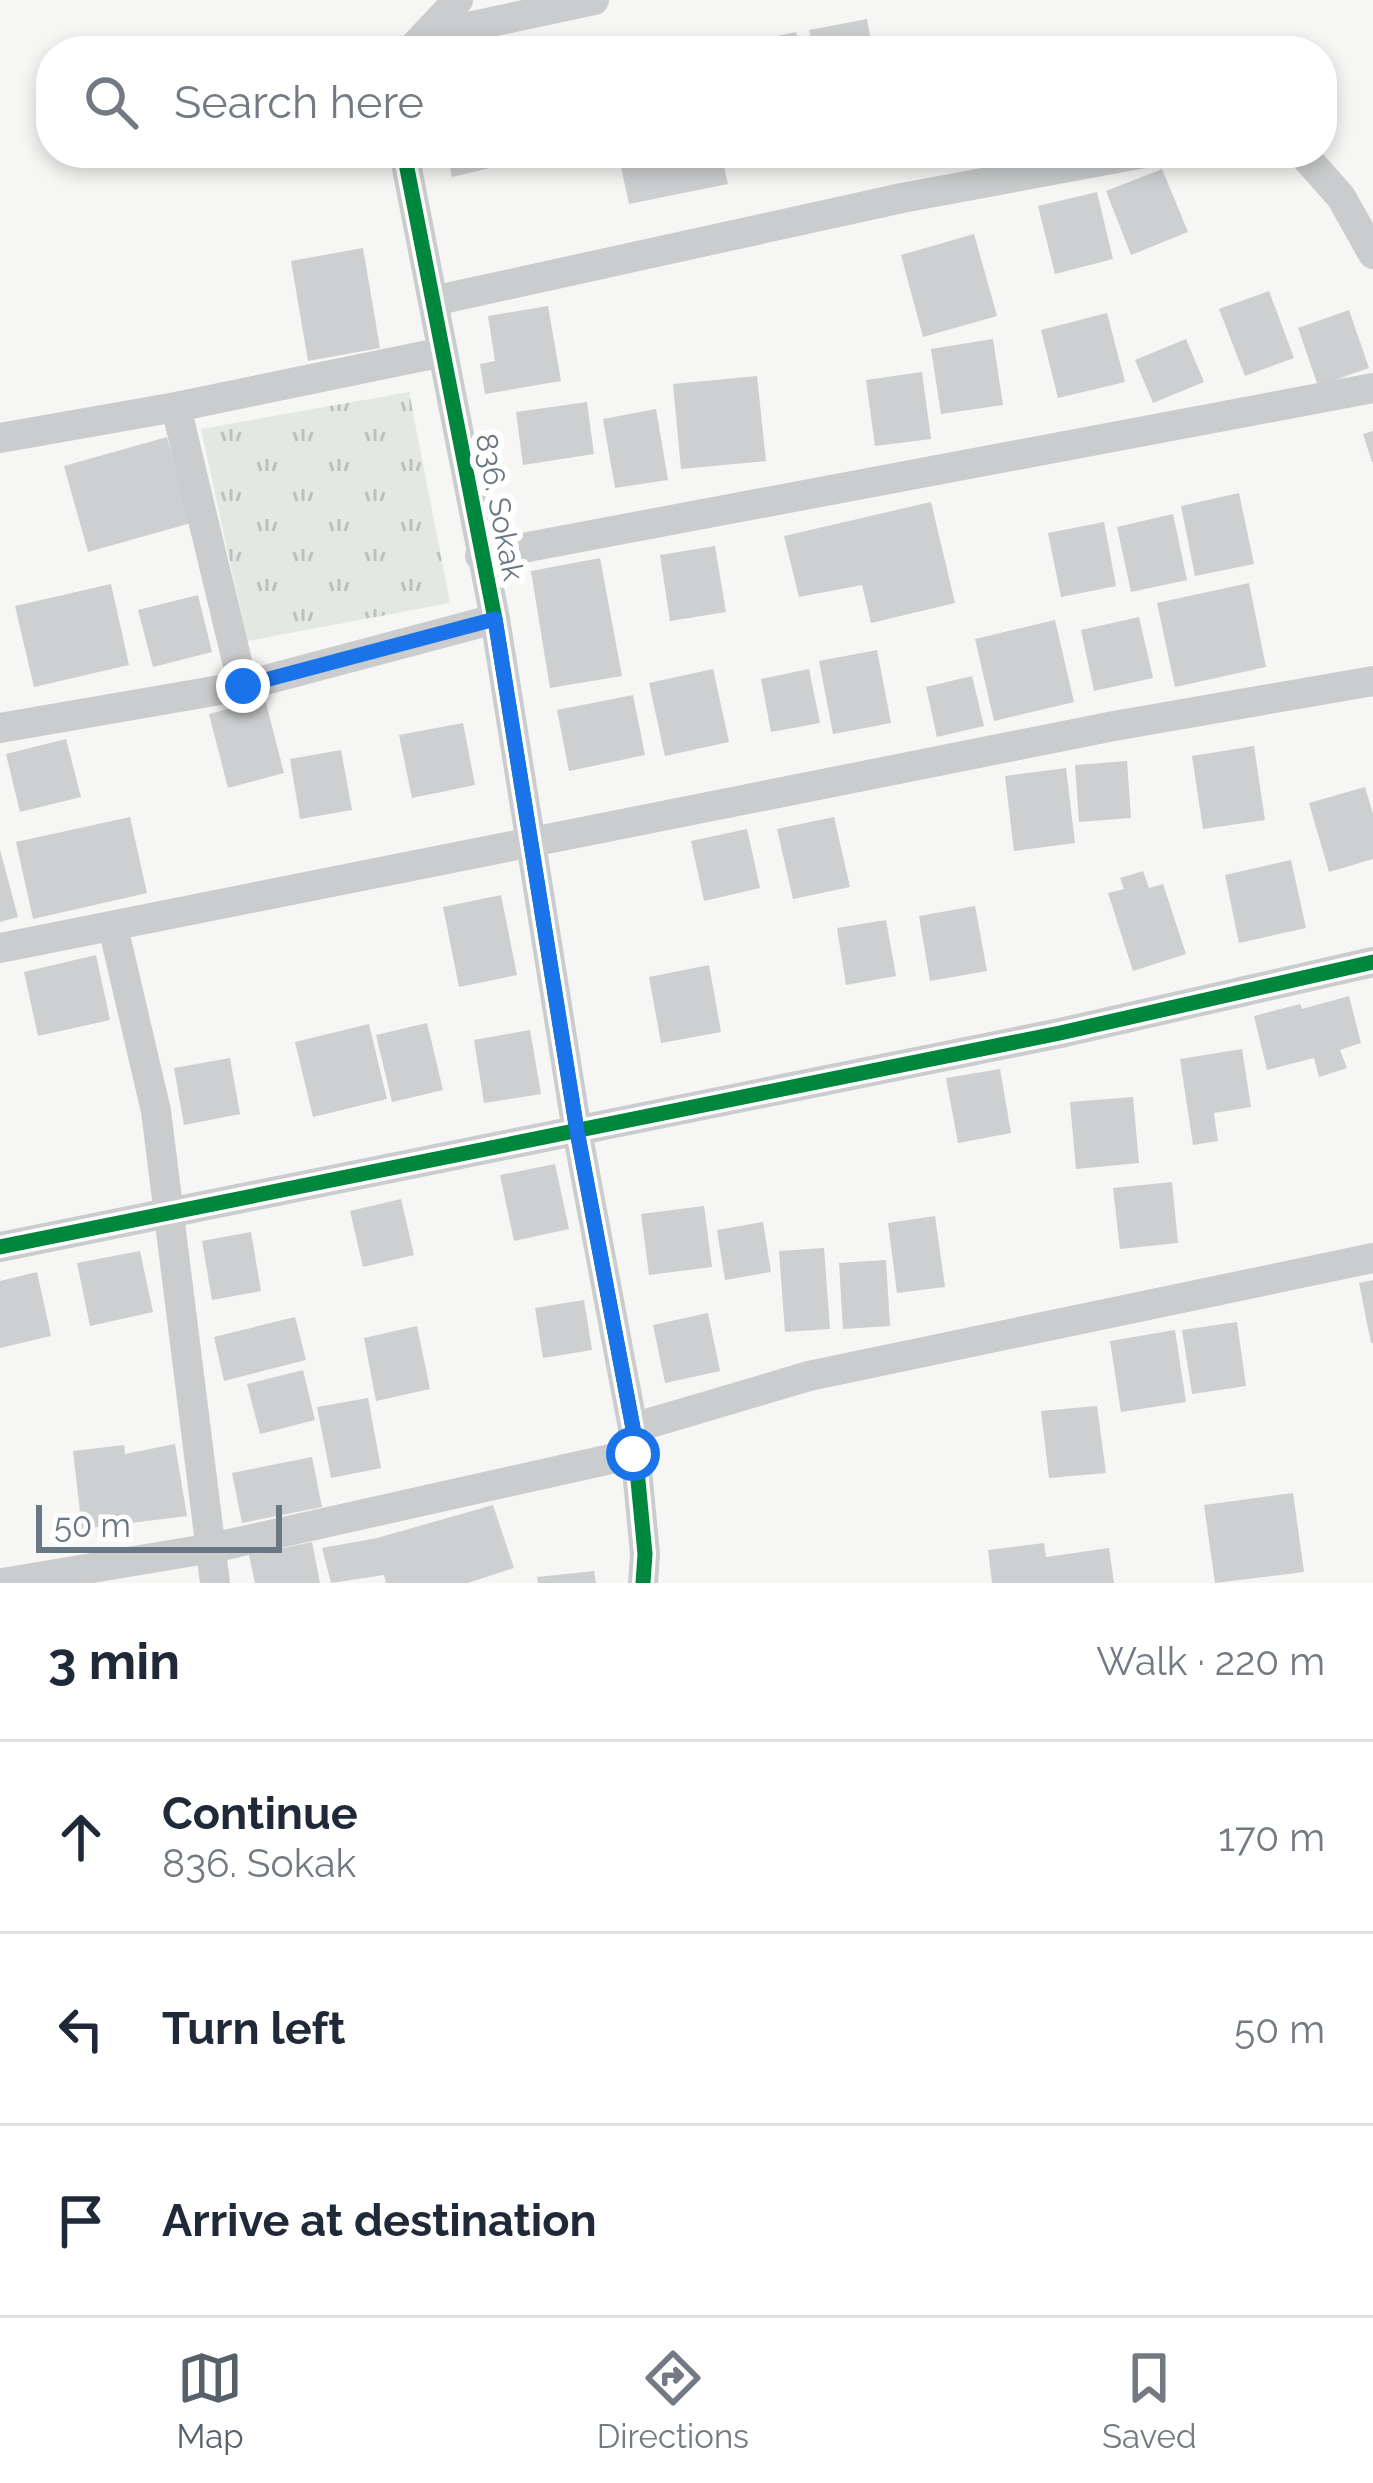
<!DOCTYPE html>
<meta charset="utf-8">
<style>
:root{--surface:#fff;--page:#f6f6f7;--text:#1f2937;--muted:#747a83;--line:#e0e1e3;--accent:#56606b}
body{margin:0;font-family:Raleway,sans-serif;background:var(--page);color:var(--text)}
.scale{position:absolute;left:36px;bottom:30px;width:246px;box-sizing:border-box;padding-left:12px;border:6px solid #697683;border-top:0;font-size:33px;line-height:42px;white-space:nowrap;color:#697683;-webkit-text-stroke:9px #fff;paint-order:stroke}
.stop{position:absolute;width:36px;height:36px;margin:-27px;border:9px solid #1a73e8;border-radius:50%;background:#fff}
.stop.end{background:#1a73e8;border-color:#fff;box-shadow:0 3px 12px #0008}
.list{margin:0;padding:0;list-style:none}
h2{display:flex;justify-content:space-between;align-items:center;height:156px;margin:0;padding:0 48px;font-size:51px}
h2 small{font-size:39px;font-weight:400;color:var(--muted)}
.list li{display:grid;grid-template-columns:78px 1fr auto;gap:36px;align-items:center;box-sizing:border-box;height:192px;padding:0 48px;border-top:3px solid var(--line)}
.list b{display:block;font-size:45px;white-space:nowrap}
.list p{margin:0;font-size:39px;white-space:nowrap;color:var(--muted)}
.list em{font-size:39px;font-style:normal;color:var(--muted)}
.icon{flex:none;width:66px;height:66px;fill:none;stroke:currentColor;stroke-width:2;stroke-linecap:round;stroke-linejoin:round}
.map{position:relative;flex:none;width:1373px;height:1583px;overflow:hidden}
.search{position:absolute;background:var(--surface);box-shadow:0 6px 18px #0003;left:36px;right:36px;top:36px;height:132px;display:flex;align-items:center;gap:30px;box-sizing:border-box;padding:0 42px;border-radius:48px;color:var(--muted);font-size:45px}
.sheet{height:732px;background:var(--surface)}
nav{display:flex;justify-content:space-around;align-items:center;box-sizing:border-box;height:168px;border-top:3px solid var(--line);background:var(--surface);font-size:33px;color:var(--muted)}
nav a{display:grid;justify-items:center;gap:6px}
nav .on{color:var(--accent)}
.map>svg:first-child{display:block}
</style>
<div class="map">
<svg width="1373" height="1583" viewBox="0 0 1373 1583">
<defs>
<pattern id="park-tufts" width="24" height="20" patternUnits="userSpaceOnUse" patternTransform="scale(3)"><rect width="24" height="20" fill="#e4e8e3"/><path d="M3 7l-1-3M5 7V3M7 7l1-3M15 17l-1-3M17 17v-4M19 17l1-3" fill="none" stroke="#bdc1bd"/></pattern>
</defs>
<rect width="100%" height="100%" fill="#f6f6f5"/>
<polygon fill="url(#park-tufts)" points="409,392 450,603 247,641 201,429"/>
<g fill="#cecfd0">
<polygon points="867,19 873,51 813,51 809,30"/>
<polygon points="796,32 801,51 741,51 739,44"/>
<polygon points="447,153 527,153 528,159 452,177"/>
<polygon points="618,153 721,153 728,184 629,204"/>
<polygon points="1162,169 1188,232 1131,255 1106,191"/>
<polygon points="1097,192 1113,259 1055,274 1038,206"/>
<polygon points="974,234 997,316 923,337 901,255"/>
<polygon points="363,248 380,348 308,361 291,261"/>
<polygon points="1269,291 1294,358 1245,376 1219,309"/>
<polygon points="548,306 561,381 485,394 480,364 495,361 488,316"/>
<polygon points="1349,310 1369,368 1318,386 1298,328"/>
<polygon points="1107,313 1125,382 1058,398 1041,330"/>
<polygon points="993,339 1003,405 941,414 931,349"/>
<polygon points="1186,339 1204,382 1153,403 1135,360"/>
<polygon points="922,372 931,439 875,446 866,380"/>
<polygon points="757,376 766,461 681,469 673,384"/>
<polygon points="587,402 594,454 523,465 516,412"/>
<polygon points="656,409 668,480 615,488 603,419"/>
<polygon points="1373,431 1373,462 1372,462 1363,434"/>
<polygon points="167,437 191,523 88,552 64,466"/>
<polygon points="1239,493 1254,564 1195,576 1181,506"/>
<polygon points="931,502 955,603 871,623 862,585 799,597 784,536"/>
<polygon points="1173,514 1187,580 1131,592 1117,527"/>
<polygon points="1104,522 1116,586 1061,597 1048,533"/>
<polygon points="715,546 726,612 670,621 660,555"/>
<polygon points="600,558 622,676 550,688 531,571"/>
<polygon points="1249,583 1266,667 1175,687 1157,603"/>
<polygon points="111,584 129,665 34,687 15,606"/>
<polygon points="198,595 212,652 153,667 138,610"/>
<polygon points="1139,617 1153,678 1094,691 1081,630"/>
<polygon points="1055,620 1074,702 994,721 975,639"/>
<polygon points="877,650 891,723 833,734 819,661"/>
<polygon points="713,669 729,742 665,756 649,683"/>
<polygon points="809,669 820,723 771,732 761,679"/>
<polygon points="972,676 984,726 937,737 926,687"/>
<polygon points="633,695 645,755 569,771 557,710"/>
<polygon points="265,699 284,773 228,788 209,714"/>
<polygon points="463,723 475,785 412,798 399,735"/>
<polygon points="66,739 81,797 20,812 6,754"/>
<polygon points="1254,746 1265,820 1203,829 1192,756"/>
<polygon points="341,750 352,810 300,819 290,759"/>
<polygon points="1127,761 1131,818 1079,822 1075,765"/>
<polygon points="1066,768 1075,843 1014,851 1005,776"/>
<polygon points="1365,787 1373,814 1373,859 1329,872 1309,803"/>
<polygon points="130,817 147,893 33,919 16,842"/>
<polygon points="834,817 850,887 793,899 777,829"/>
<polygon points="747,829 760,888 704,901 691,841"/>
<polygon points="0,850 18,917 0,922"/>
<polygon points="1291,860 1306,928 1239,943 1225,875"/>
<polygon points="1143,871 1149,888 1163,884 1186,954 1133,971 1108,893 1124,889 1120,878"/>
<polygon points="501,895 517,975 459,987 443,907"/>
<polygon points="975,906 987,971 930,981 919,916"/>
<polygon points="886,920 896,976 846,985 837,928"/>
<polygon points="96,955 110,1020 38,1036 24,972"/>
<polygon points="709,965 721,1032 661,1043 649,977"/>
<polygon points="1349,996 1361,1043 1340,1050 1347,1068 1319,1077 1314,1058 1267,1070 1254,1016 1300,1004 1302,1009"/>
<polygon points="427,1023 443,1090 392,1102 376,1035"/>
<polygon points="369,1024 387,1099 313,1117 295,1042"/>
<polygon points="530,1030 541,1094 484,1103 474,1040"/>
<polygon points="1242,1049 1251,1107 1214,1113 1218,1141 1193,1145 1180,1059"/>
<polygon points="230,1058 240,1114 184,1125 174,1068"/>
<polygon points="1000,1069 1011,1133 958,1143 946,1078"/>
<polygon points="1133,1097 1139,1163 1076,1169 1070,1102"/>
<polygon points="555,1164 569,1229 514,1241 500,1175"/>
<polygon points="1172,1182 1178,1243 1120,1249 1113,1188"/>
<polygon points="401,1199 414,1255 363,1267 350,1211"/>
<polygon points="704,1206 712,1267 649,1275 641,1214"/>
<polygon points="935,1216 945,1287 897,1293 888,1223"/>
<polygon points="763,1222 771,1272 725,1280 717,1230"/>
<polygon points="251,1232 261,1291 212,1300 202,1241"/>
<polygon points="824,1248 830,1329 785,1332 779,1251"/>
<polygon points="140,1251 153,1312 90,1326 77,1263"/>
<polygon points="886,1260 890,1326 843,1329 839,1263"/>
<polygon points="37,1272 51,1336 0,1348 0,1281"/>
<polygon points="1373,1280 1373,1343 1371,1343 1359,1283"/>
<polygon points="584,1300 592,1350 543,1358 535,1308"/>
<polygon points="708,1313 720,1371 665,1383 653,1325"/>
<polygon points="295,1317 306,1360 224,1381 214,1337"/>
<polygon points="1237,1322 1246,1386 1192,1394 1182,1330"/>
<polygon points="417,1326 430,1389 376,1401 364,1338"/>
<polygon points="1175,1330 1186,1402 1121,1412 1110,1341"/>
<polygon points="303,1370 315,1420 260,1434 247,1384"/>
<polygon points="368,1398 381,1468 331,1478 317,1407"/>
<polygon points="1097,1406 1106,1473 1049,1478 1041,1411"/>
<polygon points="175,1444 187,1516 82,1529 73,1451 124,1445 125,1454"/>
<polygon points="312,1457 322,1507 242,1523 232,1473"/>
<polygon points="1293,1493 1304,1572 1215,1583 1204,1505"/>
<polygon points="493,1505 514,1568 468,1583 386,1583 384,1575 331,1583 322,1548 377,1538"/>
<polygon points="312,1542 320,1583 255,1583 249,1555"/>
<polygon points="1044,1543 1046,1557 1109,1548 1114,1583 992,1583 988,1550"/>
<polygon points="594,1571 596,1583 538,1583 537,1577"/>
</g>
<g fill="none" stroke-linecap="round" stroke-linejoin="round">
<g stroke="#cbcccd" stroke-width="30">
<polyline points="426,36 594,0"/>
<polyline points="410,51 458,0"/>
<polyline points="404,153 495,619 577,1131 633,1428 645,1554 643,1583"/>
<polyline points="1302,153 1341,197 1373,254"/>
<polyline points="433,301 902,198 1144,153"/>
<polyline points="176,407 243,686"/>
<polyline points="0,438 176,407 443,352"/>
<polyline points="480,556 1373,388"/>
<polyline points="0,728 243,686 495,619"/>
<polyline points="113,927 156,1111 215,1583"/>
<polyline points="0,948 1114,726 1373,681"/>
<polyline points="0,1247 1060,1033 1373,962"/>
<polyline points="633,1428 809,1376 1373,1258"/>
<polyline points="2,1583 212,1548 633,1454"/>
</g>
<defs>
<g id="cycleway">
<polyline points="404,153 495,619 577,1131 633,1428 645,1554 643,1583"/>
<polyline points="0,1247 1060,1033 1373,962"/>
</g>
</defs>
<use href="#cycleway" stroke="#fff" stroke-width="22"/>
<use href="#cycleway" stroke="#00873e" stroke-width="15"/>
</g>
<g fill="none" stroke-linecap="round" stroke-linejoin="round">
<polyline stroke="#1a73e8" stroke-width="15" points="243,686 495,619 577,1131 633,1428 633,1454"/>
</g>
<g text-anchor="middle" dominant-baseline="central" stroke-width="12" stroke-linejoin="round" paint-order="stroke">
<g font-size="30" fill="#697683" stroke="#fff">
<text transform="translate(500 507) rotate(79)">836. Sokak</text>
</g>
</g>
</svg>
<div class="scale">50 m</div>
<div class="stop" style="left:633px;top:1454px"></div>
<div class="stop end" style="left:243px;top:686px"></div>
<div class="search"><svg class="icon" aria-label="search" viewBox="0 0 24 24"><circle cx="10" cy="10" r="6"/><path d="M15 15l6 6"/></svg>Search here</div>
</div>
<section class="sheet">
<h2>3 min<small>Walk · 220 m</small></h2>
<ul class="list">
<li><svg class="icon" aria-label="ahead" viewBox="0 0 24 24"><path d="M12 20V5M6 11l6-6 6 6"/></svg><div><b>Continue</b><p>836. Sokak</p></div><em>170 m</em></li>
<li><svg class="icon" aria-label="left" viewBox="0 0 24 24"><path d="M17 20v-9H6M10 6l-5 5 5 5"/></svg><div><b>Turn left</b></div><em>50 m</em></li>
<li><svg class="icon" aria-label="arrive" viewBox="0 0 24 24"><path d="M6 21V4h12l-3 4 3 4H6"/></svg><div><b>Arrive at destination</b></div></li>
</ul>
</section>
<nav>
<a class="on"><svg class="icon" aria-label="map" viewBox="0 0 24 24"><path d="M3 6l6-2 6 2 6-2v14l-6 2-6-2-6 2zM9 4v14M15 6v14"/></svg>Map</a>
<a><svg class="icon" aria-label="directions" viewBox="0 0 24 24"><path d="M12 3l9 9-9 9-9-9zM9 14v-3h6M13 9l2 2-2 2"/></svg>Directions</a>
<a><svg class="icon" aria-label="saved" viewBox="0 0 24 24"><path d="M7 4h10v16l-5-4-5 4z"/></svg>Saved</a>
</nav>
